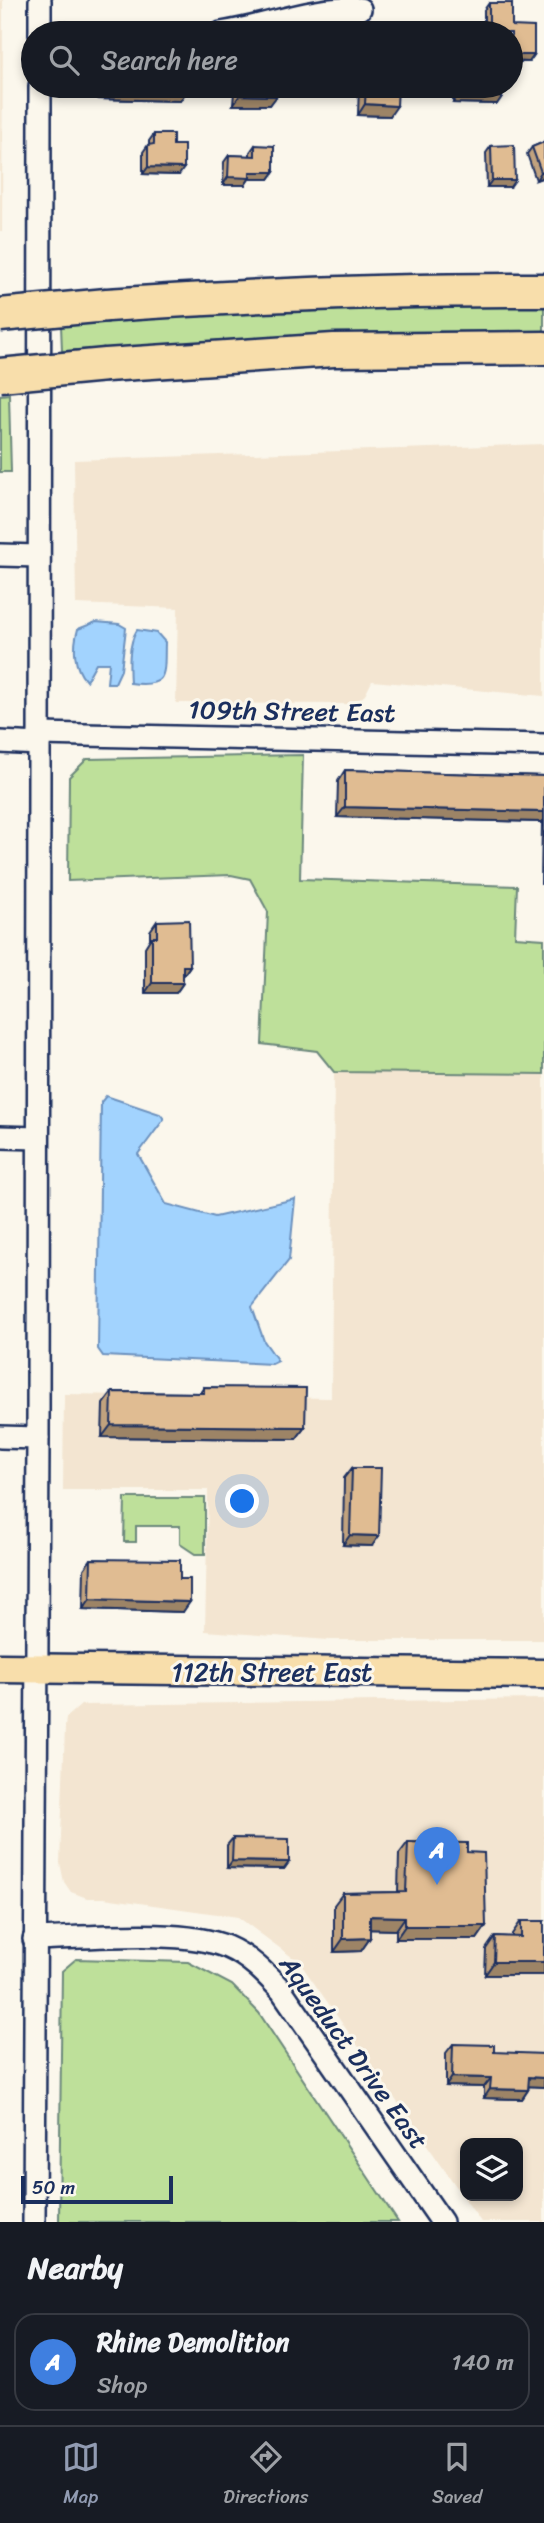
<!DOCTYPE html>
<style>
:root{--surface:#171b24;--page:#20242c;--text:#f1f3f6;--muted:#9ea1a6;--line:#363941;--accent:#919bb2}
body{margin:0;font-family:Sriracha,sans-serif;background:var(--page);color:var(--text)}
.controls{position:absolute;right:21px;bottom:21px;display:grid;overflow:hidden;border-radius:14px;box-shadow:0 4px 10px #0003}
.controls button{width:63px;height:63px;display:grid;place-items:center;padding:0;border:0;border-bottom:2px solid var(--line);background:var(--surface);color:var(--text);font:35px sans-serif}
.scale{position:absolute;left:21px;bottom:18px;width:152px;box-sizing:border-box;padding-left:7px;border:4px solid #1b2f5e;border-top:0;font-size:19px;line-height:24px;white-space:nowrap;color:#1b2f5e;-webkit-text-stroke:5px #fbf7ec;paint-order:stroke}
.you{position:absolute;left:243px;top:1502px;width:24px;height:24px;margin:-18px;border:5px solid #fff;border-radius:50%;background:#1a73e8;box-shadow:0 0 0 10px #1a73e833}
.badge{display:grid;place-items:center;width:46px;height:46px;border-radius:50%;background:var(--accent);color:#fff;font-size:23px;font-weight:700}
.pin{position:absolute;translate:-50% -58px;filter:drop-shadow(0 2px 4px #0008)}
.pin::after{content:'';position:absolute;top:37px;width:24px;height:21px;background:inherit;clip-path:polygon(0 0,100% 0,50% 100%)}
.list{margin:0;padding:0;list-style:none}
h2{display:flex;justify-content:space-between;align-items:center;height:91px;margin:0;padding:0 28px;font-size:30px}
h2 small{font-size:23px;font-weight:400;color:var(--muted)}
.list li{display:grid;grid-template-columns:46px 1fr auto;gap:21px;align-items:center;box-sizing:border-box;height:98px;margin:0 14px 14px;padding:0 14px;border:2px solid var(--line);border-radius:21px}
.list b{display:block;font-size:26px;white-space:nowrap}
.list p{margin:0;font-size:23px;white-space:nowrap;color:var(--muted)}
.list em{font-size:23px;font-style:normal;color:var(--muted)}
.icon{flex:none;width:38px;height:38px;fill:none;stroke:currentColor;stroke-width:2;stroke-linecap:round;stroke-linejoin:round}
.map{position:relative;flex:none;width:544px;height:2222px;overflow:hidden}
.search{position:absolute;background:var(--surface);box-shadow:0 4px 10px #0003;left:21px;right:21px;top:21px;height:77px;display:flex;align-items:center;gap:18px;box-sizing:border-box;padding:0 24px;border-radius:38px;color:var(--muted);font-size:26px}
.sheet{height:203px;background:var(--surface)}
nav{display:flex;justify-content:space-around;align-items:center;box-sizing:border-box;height:98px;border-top:2px solid var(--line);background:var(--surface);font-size:19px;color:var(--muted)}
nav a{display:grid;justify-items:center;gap:4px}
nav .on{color:var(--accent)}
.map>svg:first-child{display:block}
</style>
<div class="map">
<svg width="544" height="2222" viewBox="0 0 544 2222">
<rect width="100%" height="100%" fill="#fbf7ec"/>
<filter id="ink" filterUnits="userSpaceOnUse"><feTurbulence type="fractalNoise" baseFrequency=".0143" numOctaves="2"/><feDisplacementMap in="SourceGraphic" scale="14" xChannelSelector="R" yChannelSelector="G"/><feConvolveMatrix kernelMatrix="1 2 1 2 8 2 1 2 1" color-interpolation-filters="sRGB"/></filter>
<g filter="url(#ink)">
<g fill="#f3e5d1" fill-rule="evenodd">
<polygon points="0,0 3,0 2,231 0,231"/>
<polygon points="544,444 544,696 372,681 365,695 354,704 176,703 178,608 76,604 74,460"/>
<polygon points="334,1072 544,1074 544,1640 329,1640 205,1631 208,1490 63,1490 64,1394 331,1398"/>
<path d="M 544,1699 L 544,2222 L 481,2222 L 300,1963 L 238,1917 L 104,1898 L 87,1898 L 71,1892 L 64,1882 L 60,1863 L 65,1727 L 66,1718 L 81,1705 ZM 465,2143 L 518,2143 L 518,2196 L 465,2196 Z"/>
</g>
<g fill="#bee09a" stroke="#6c887c" stroke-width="2">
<polygon points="487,306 544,307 544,331 380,332 62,351 61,325 232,313"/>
<polygon points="9,394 11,472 0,472 0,395"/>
<polygon points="303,755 300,879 517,886 515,937 544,939 544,1074 334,1072 317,1051 262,1044 268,912 250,879 231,875 68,881 69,777 87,759"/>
<polygon points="125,1498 205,1498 205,1554 195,1554 180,1544 180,1526 136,1526 136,1542 124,1542"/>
<polygon points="76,1959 188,1962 232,1985 259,2013 398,2222 59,2222 62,1971"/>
</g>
<g fill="#a2d3fe" stroke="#6c91be" stroke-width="2">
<path d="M 96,622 L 119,624 L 126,628 L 121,670 L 115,683 L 107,683 L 109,663 L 96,663 L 86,681 C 73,667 73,646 78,629 Z"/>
<path d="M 137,630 L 157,633 L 165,642 C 164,675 169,688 130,683 C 129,666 128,644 137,630 Z"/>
<polygon points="106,1096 160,1114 164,1119 138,1154 166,1204 215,1217 295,1199 289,1260 252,1307 264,1341 278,1361 272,1364 103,1356 98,1349 101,1102"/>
</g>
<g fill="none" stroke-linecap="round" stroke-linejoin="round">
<defs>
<g id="minor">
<polyline points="40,33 40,0"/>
<polyline points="40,33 62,33"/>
<path d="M 221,33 C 270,26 308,7 360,9"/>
<polyline points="0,555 39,556"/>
<polyline points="39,734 544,745"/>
<polyline points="0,742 39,744"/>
<polyline points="0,1137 38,1138"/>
<polyline points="0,1437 38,1438"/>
<path d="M 34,1939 C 84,1938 185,1928 227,1947 C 250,1957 265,1973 282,1991 L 442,2222"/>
<polyline points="34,2222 38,1438 40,86"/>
</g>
<polyline id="major" points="0,1668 544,1674"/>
<g id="highway">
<path d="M 107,305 C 252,295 398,289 544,290"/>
<polyline points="106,365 334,350 544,348"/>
</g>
</defs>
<use href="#minor" stroke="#1b2f5e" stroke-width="26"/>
<use href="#major" stroke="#1b2f5e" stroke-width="33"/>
<use href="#highway" stroke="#1b2f5e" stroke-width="37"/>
<use href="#minor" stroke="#fbf7ec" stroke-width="21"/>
<use href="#major" stroke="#f8deab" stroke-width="28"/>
<use href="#highway" stroke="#f8deab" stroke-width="32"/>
<defs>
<g id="highway-bridge">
<polyline points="0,315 107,305"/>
<polyline points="0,375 106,365"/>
</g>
</defs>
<use href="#highway-bridge" stroke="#1b2f5e" stroke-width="37" stroke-linecap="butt"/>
<use href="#highway-bridge" stroke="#f8deab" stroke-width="32"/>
</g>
<g fill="#c1a27e" stroke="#1b2f5e" stroke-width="2">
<polygon points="489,3 512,26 534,55 529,62 516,62 515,65 511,71 511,33 484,33 484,10"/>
<polygon points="99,86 187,86 180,101 99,99"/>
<polygon points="218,86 323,86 321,88 285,87 281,93 277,93 270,105 233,105 234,92 218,91"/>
<polygon points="359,86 398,86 390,116 358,115"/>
<polygon points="453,86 502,86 497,104 453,103"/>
<polygon points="154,134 173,145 179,175 143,174 143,152 148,145 149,144 149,141"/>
<polygon points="544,142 544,177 536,180 527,154 532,147"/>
<polygon points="255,145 274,172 269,179 249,179 245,185 223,185 224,162 229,155 250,156 250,152"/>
<polygon points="491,146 510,187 487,187 486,153"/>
<polygon points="345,770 544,776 544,884 541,884 542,822 337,817 338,781"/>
<polygon points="157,921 190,966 183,976 183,983 176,993 145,993 145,947 150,939 150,931"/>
<polygon points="204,1387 305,1427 296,1439 102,1437 103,1404 112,1392 200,1393"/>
<polygon points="352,1468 372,1546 343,1545 344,1478"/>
<polygon points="91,1559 180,1579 183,1612 83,1609 84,1569"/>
<polygon points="233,1838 289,1862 284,1869 227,1868 227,1845"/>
<polygon points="408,1842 467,1852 486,1926 477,1939 396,1939 396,1930 370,1929 370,1938 361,1951 334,1952 334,1905 343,1893 398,1892 399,1854"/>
<polygon points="521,1921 544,1921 485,1975 486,1949 495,1936 512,1937 512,1934"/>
<polygon points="453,2044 494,2052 544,2087 529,2086 528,2090 522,2099 484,2098 484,2087 446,2086 446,2053"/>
</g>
<g fill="#9d8466" stroke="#1b2f5e" stroke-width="2">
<polygon points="515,0 544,0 544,1 514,1"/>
<polygon points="516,55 534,55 529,62 511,61"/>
<polygon points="222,86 238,86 234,92 218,91"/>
<polygon points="275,86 323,86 321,88 285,87 281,93 271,92"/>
<polygon points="106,89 187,91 180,101 99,99"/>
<polygon points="240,95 277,96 270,105 233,105"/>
<polygon points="457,96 502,97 497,104 453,103"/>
<polygon points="365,104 397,106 390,116 358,115"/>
<polygon points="148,167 184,168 179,175 143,174"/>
<polygon points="544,171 544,177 536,180 541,172"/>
<polygon points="250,172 274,172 269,179 249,179 245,185 223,185 228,177"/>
<polygon points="492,180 515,180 510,187 487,187"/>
<polygon points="345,807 544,812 544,820 542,822 337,817"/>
<polygon points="183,966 190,966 183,976"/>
<polygon points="152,983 183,983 176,993 145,993"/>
<polygon points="111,1425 305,1427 296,1439 102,1437"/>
<polygon points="350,1535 379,1536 372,1546 343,1545"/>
<polygon points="90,1599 190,1602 183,1612 83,1609"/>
<polygon points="232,1861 289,1862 284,1869 227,1868"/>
<polygon points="370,1916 405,1917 396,1930 361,1929"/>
<polygon points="405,1926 486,1926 477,1939 396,1939"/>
<polygon points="370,1938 361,1951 334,1952 343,1939"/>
<polygon points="494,1962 544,1962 544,1975 485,1975"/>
<polygon points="452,2077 491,2078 484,2087 446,2086"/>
<polygon points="529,2077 544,2078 544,2087 523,2086"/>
<polygon points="490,2089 528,2090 522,2099 484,2098"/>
</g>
<g fill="#e0bc92" stroke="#1b2f5e" stroke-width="2">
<polygon points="489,3 512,3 512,26 534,27 534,55 516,55 515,65 511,65 511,33 489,33"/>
<polygon points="106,86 187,86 187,91 106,89"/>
<polygon points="240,86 277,86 277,96 240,95"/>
<polygon points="366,86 398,86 397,106 365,104"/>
<polygon points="458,86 502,86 502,97 457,96"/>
<polygon points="154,134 173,134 173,145 184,145 184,168 148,167 148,145 154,144"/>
<polygon points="544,142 544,171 541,172 532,147"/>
<polygon points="255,145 274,146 274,172 250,172 250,178 228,177 229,155 255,156"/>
<polygon points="514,145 515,180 492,180 491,146"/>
<polygon points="345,770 544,776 544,812 345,807"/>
<polygon points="189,920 190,966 183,966 183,983 152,983 152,937 157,937 157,921"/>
<polygon points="204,1387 306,1388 305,1427 111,1425 112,1392 204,1393"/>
<polygon points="352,1468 381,1468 379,1536 350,1535"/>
<polygon points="91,1559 180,1560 180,1579 190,1579 190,1602 90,1599"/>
<polygon points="233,1838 289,1839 289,1862 232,1861"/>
<polygon points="408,1842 467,1843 467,1852 484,1853 486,1926 405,1926 405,1917 370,1916 370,1938 343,1939 343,1893 406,1892"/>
<polygon points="521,1921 544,1921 544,1962 494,1962 495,1936 521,1937"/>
<polygon points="453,2044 494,2045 494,2052 544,2054 544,2078 529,2077 528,2090 490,2089 491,2078 452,2077"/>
</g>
</g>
<g text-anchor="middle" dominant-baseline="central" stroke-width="6" stroke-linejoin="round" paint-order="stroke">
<g font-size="26" fill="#1b2f5e" stroke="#fbf7ec">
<text transform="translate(292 711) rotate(1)">109th Street East</text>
<text x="272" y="1672">112th Street East</text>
<text transform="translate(354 2052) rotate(54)">Aqueduct Drive East</text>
</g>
</g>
</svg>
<div class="controls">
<button><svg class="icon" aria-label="layers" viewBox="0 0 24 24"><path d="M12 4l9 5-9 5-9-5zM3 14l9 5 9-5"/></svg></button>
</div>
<div class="scale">50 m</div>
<div class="you"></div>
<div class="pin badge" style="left:437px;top:1885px;background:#3f7fe0">A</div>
<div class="search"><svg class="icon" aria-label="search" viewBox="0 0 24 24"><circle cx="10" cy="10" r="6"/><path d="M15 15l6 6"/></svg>Search here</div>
</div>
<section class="sheet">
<h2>Nearby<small></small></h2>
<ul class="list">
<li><span class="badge" style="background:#3f7fe0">A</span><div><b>Rhine Demolition</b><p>Shop</p></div><em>140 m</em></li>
</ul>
</section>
<nav>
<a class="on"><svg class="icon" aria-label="map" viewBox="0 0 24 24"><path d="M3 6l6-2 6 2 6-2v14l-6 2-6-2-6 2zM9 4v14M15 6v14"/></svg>Map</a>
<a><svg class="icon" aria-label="directions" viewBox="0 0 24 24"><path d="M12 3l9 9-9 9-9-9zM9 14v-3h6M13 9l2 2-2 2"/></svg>Directions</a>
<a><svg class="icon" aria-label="saved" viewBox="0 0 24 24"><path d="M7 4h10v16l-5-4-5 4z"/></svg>Saved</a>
</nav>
